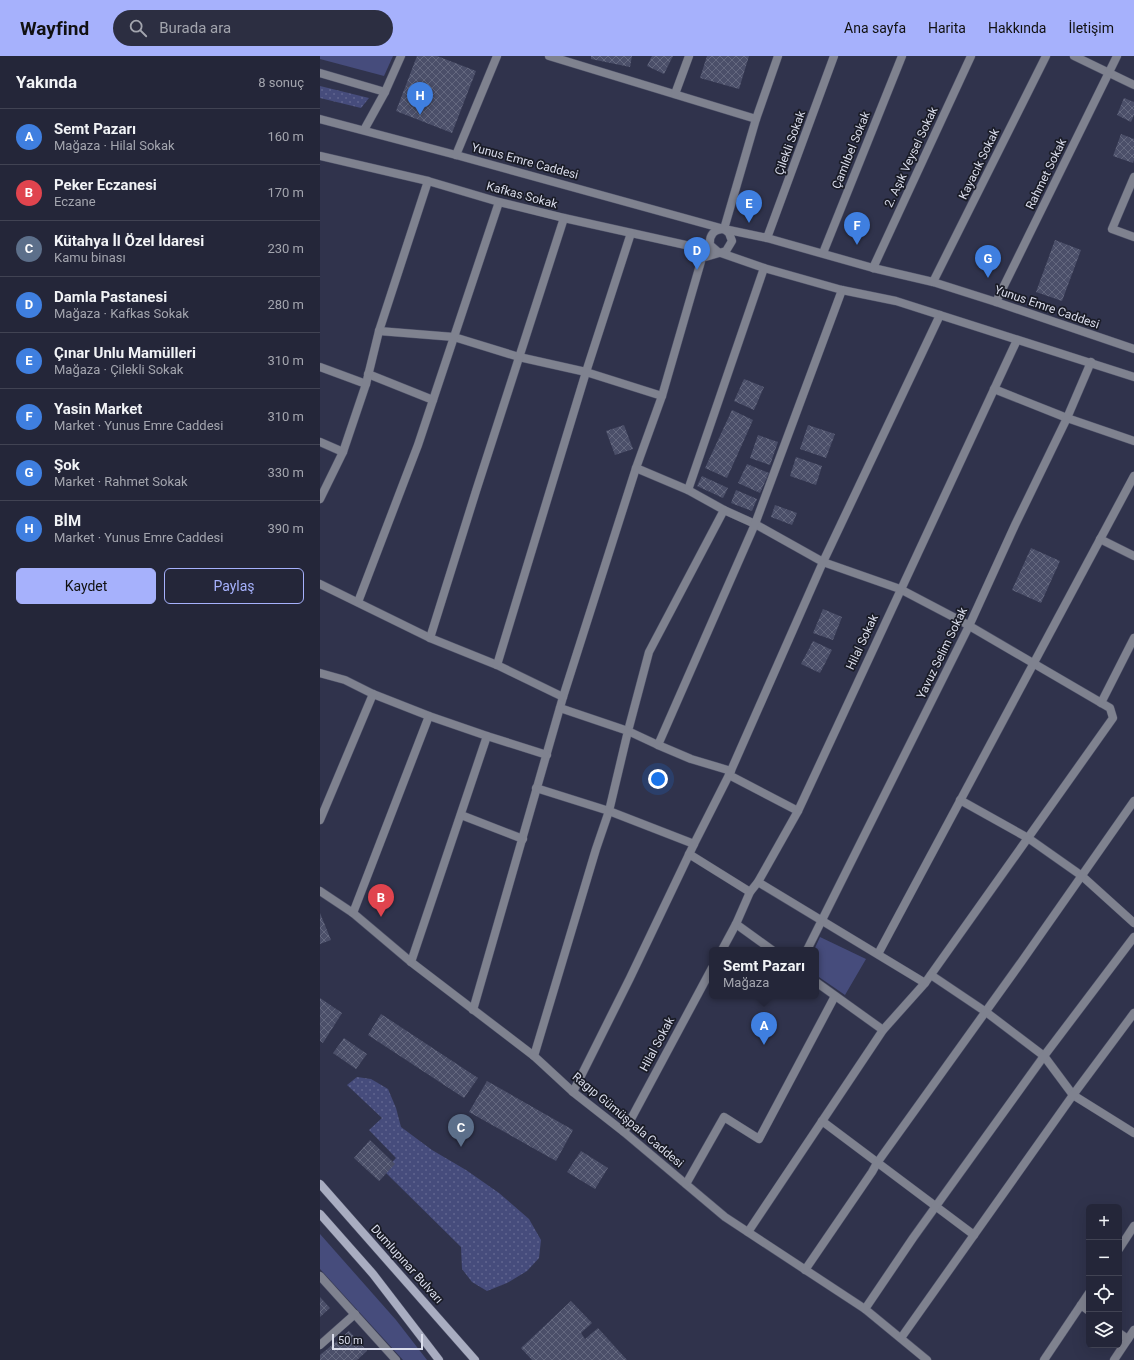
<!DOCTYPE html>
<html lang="tr">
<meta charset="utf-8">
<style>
:root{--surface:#242639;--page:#2c2e41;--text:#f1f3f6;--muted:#a3a5ae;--line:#414353;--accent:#a6b1fc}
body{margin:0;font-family:Roboto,sans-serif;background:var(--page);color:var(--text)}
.controls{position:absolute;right:12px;bottom:12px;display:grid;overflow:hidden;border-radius:6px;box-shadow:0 4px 16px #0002}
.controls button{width:36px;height:36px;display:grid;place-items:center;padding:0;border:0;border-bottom:1px solid var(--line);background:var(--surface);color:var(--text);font:20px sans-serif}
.scale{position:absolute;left:12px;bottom:10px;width:91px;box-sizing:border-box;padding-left:4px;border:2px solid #daddec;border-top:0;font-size:11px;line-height:14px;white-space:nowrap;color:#daddec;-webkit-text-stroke:3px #1a1c27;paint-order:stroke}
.you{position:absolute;left:338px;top:723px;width:14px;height:14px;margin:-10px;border:3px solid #fff;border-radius:50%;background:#1a73e8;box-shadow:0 0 0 6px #1a73e833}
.badge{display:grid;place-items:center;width:26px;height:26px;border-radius:50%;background:var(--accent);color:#fff;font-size:13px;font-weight:700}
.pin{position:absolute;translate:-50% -33px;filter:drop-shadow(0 1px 2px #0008)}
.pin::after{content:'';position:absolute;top:21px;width:14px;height:12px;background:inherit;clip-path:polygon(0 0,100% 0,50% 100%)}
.popup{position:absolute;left:389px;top:891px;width:110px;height:52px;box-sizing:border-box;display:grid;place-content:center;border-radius:6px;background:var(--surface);filter:drop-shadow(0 1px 3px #0005);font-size:13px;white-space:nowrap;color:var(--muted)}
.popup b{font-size:15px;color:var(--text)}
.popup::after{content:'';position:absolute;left:50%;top:100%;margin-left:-8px;border:8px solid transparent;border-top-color:var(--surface)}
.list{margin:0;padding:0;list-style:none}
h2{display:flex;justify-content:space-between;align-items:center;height:52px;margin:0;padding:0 16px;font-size:17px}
h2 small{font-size:13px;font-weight:400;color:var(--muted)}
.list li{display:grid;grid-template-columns:26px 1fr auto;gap:12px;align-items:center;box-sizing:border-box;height:56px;padding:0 16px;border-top:1px solid var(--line)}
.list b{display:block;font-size:15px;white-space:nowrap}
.list p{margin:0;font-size:13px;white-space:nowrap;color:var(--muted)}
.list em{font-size:13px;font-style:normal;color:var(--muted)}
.actions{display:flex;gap:8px;padding:12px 16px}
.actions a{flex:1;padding:9px 0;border:1px solid var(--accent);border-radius:6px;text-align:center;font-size:14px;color:var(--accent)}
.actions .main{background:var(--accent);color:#111}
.icon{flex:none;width:22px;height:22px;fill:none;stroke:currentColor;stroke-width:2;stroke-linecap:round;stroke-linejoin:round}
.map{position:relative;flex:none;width:814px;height:1304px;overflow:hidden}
header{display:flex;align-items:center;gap:24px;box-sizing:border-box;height:56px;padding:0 20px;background:var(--accent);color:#111}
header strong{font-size:19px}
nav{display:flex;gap:22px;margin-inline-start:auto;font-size:14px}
.search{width:280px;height:36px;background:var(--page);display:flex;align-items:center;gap:10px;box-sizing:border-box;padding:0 14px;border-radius:22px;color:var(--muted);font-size:15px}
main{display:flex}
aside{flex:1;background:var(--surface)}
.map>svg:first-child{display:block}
</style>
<header>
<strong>Wayfind</strong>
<div class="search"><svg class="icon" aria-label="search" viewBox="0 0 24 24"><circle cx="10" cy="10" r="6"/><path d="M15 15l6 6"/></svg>Burada ara</div>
<nav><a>Ana sayfa</a><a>Harita</a><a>Hakkında</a><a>İletişim</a></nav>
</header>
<main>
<aside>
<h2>Yakında<small>8 sonuç</small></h2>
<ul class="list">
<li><span class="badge" style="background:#3f7fe0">A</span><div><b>Semt Pazarı</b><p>Mağaza · Hilal Sokak</p></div><em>160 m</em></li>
<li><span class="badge" style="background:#e0444e">B</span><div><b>Peker Eczanesi</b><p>Eczane</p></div><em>170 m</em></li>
<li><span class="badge" style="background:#5c6f8a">C</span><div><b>Kütahya İl Özel İdaresi</b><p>Kamu binası</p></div><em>230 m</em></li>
<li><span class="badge" style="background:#3f7fe0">D</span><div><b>Damla Pastanesi</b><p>Mağaza · Kafkas Sokak</p></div><em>280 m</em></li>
<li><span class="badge" style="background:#3f7fe0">E</span><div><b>Çınar Unlu Mamülleri</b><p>Mağaza · Çilekli Sokak</p></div><em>310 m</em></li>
<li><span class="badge" style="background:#3f7fe0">F</span><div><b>Yasin Market</b><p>Market · Yunus Emre Caddesi</p></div><em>310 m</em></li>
<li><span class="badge" style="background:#3f7fe0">G</span><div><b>Şok</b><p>Market · Rahmet Sokak</p></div><em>330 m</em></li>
<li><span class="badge" style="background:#3f7fe0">H</span><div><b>BİM</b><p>Market · Yunus Emre Caddesi</p></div><em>390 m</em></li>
</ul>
<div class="actions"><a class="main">Kaydet</a><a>Paylaş</a></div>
</aside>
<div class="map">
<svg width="814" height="1304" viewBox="0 0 814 1304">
<defs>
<pattern id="grass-dots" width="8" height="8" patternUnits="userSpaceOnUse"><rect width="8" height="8" fill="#464c7c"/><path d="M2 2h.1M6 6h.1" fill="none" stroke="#60658f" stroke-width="1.8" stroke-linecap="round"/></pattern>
<pattern id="building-cross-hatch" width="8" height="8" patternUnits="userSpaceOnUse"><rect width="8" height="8" fill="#4b4f69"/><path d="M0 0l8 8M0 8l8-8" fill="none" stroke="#64687f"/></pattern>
</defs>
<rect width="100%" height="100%" fill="#30334c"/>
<g fill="url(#grass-dots)">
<polygon points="0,30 49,42 41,52 0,42"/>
<polygon points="37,1021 51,1023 68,1033 76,1052 81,1071 112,1094 146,1114 179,1137 209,1163 221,1184 219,1202 207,1215 187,1227 167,1235 152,1226 142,1213 141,1191 64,1115 76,1102 49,1074 62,1062 27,1029"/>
</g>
<g fill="#464c7c">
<polygon points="0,0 73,0 64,20 0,3"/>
<polygon points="500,881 546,903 525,939 496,919 496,894 494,894"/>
<polygon points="0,1178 76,1264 107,1304 83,1304 0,1213"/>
</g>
<g fill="url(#building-cross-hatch)">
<polygon points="97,0 117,0 156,15 132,77 76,55"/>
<polygon points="271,0 312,0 310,11 271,3"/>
<polygon points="332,0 353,0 344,18 327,10"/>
<polygon points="387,0 429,0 419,33 380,22"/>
<polygon points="804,42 814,46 814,59 811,66 797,59"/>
<polygon points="801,78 814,83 814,104 813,107 793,100"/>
<polygon points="735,184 761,194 742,245 716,236"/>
<polygon points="424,323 444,331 434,354 414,345"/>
<polygon points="412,354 433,364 407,422 385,412"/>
<polygon points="304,369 313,393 295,399 286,375"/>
<polygon points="488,369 515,378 506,402 480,393"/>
<polygon points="438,379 458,386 450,409 430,402"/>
<polygon points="476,401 502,410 496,429 470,420"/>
<polygon points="427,408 449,417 440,437 418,427"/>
<polygon points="382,420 408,432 403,442 377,430"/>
<polygon points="416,434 437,443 432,455 411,447"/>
<polygon points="455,449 477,457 472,469 451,461"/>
<polygon points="711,492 740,505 721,547 692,534"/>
<polygon points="503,553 522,561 513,584 493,577"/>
<polygon points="493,585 512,594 500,617 481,608"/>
<polygon points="0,857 11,884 0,888"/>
<polygon points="0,942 22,957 3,987 0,985"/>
<polygon points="61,958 158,1022 144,1042 48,979"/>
<polygon points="24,982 47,998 36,1013 13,997"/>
<polygon points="167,1025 253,1074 236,1105 149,1056"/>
<polygon points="50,1084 75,1108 59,1125 34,1102"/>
<polygon points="261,1095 288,1112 275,1133 247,1116"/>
<polygon points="0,1241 10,1252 0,1261"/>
<polygon points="251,1245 272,1267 261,1277 265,1283 278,1272 307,1304 212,1304 201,1292"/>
<polygon points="29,1275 47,1295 37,1304 0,1304 0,1299"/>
</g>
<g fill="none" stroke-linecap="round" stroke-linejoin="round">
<defs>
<g id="minor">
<polyline points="229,0 436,63"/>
<polyline points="754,0 814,29"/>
<polyline points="0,17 65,36"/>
<polyline points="355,38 369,0"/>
<polyline points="0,63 136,99 404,173 409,177 412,185 406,195 382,202 342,340 316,412 243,641 153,954"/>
<polyline points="44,74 65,36 81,0"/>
<polyline points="136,99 177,0"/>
<polyline points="0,100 108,125 179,146 244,162 397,196"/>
<polyline points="814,121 792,173 814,181"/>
<polyline points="404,173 436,63 458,0"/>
<polyline points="503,197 582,0"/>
<polyline points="553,212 651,0"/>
<polyline points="613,226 726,0"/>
<polyline points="676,246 797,0"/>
<polyline points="59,275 134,281 199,301 266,316 342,340"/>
<polyline points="0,311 46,328"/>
<polyline points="48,318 113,344"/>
<polyline points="674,333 747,362 814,385"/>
<polyline points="0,386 23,396"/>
<polyline points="316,412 368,434 404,454 435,468 503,506 580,533 641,565 790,652 793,662 605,927 563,974 428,1176"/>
<path d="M 368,434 L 444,212 L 398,196 L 390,189 C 389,179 394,173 404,173 L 447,182 L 514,0"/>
<polyline points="0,443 23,396 46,328 59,275 108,125"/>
<polyline points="404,454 329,596 308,675 338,689 435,468 522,234"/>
<polyline points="780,483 814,500"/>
<polyline points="0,528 110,582 177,609 243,641"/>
<polyline points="38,546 98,389 179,146"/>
<polyline points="110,582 156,435 244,162"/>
<polyline points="177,609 266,316 311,177"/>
<polyline points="0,617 25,624 53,638 109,660 167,680 227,699"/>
<polyline points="781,647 814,582"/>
<polyline points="338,689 371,703 411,715"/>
<polyline points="409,719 478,755"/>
<polyline points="216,732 289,755 374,788"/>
<polyline points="640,744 708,782 762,820 814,867"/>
<polyline points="141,759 203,783"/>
<polyline points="0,764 53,638"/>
<polyline points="369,798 430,836"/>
<polyline points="438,826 605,927"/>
<polyline points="0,835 33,857 91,906 214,1000 253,1036 304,1076 405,1161 545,1253 607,1304"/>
<polyline points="33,857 109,660"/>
<polyline points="416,868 452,894"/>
<polyline points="402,894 416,868 430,836 438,826 478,755 697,284"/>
<polyline points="487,894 649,570 695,469 747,362 771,306"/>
<polyline points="558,898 814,420"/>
<polyline points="91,906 167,680"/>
<polyline points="611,919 666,956 724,1000 753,1039 814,1077"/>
<polyline points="496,926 563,974"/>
<polyline points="214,1000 276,793 289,755 308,675 240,652"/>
<polyline points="253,1036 310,922 374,788 409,719 503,506 620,259"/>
<polyline points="502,1065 654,1179"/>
<polyline points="304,1076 392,912"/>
<polyline points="366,1128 404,1061 439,1083 515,940"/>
<polyline points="799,1193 814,1170"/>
<polyline points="485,1214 552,1116 557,1107 702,905 814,745"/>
<polyline points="0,1220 76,1304"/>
<polyline points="761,1249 769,1255"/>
<polyline points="545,1253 593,1182 724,1000 814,881"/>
<polyline points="799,1277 808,1283"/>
<polyline points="581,1282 753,1039 814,957"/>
<polyline points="0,1289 35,1258"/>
<polyline points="724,1304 769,1237"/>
<polyline points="794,1304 814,1274"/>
</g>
<g id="tertiary">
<polyline points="447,182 553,212 613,226 676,246 814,293"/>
<polyline points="444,212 522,234 576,245 814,321"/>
</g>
<g id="secondary">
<polyline points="0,1128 155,1304"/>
<polyline points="0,1158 53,1218 119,1304"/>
</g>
</defs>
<use href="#minor" stroke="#4f5269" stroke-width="9"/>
<use href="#tertiary" stroke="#4f5269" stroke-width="9"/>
<use href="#secondary" stroke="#4f5269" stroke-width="9"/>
<use href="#minor" stroke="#7f828f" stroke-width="8"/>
<use href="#tertiary" stroke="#7f828f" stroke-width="8"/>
<use href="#secondary" stroke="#a9adc1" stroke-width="8"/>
</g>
<g text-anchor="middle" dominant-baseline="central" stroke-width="3.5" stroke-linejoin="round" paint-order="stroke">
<g font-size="12" fill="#daddec" stroke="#1a1c27">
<text transform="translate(470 87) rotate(-70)">Çilekli Sokak</text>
<text transform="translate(531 94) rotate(-68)">Çamlıbel Sokak</text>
<text transform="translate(591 101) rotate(-65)">2. Aşık Veysel Sokak</text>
<text transform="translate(205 105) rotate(15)">Yunus Emre Caddesi</text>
<text transform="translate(659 108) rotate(-64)">Kayacık Sokak</text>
<text transform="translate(726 118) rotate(-64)">Rahmet Sokak</text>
<text transform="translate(202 139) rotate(15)">Kafkas Sokak</text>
<text transform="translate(727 251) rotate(19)">Yunus Emre Caddesi</text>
<text transform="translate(542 586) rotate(-65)">Hilal Sokak</text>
<text transform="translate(622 597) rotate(-64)">Yavuz Selim Sokak</text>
<text transform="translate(337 988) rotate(-62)">Hilal Sokak</text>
<text transform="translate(308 1064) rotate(40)">Ragıp Gümüşpala Caddesi</text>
<text transform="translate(87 1208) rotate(48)">Dumlupınar Bulvarı</text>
</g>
</g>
</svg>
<div class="controls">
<button>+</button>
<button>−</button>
<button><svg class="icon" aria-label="locate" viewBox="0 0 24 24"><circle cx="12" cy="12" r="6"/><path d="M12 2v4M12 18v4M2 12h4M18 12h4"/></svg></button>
<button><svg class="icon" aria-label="layers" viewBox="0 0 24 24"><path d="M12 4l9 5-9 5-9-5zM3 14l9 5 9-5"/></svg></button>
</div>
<div class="scale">50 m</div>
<div class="you"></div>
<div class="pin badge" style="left:444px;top:989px;background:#3f7fe0">A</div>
<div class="popup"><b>Semt Pazarı</b>Mağaza</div>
<div class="pin badge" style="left:61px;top:861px;background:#e0444e">B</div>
<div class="pin badge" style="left:141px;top:1091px;background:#5c6f8a">C</div>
<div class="pin badge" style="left:377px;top:214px;background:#3f7fe0">D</div>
<div class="pin badge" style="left:429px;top:167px;background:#3f7fe0">E</div>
<div class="pin badge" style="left:537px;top:189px;background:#3f7fe0">F</div>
<div class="pin badge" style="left:668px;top:222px;background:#3f7fe0">G</div>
<div class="pin badge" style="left:100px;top:59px;background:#3f7fe0">H</div>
</div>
</main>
